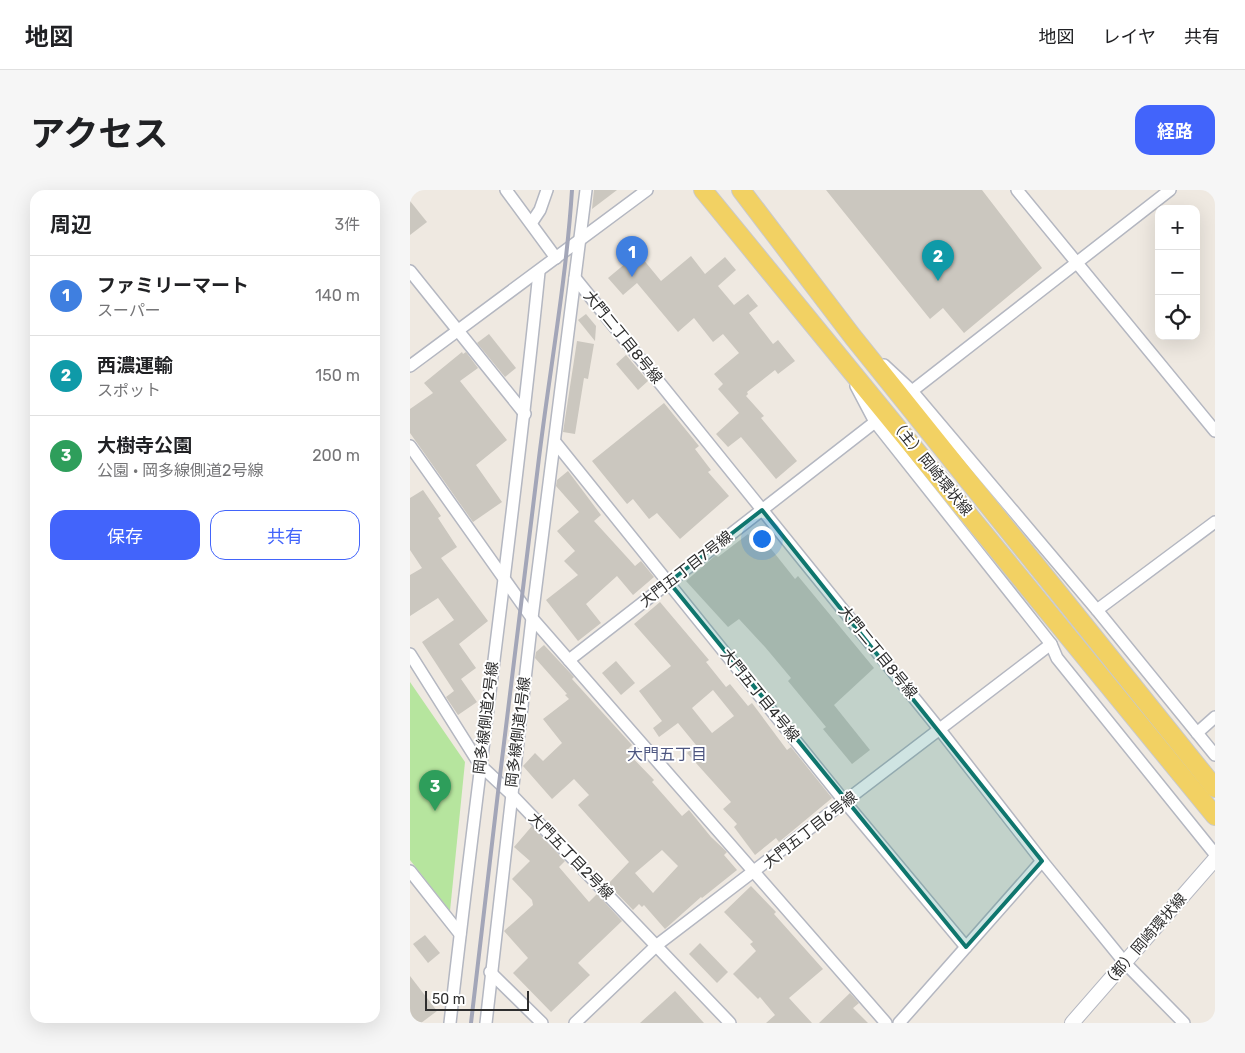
<!DOCTYPE html>
<html lang="ja">
<meta charset="utf-8">
<style>
:root{--surface:#fff;--page:#f6f6f6;--text:#202124;--muted:#757577;--line:#e0e0e0;--accent:#4264fb}
body{margin:0;font-family:Rubik,"Noto Sans JP",sans-serif;background:var(--page);color:var(--text)}
.controls{position:absolute;right:15px;top:15px;display:grid;overflow:hidden;border-radius:10px;box-shadow:0 5px 20px #0002}
.controls button{width:45px;height:45px;display:grid;place-items:center;padding:0;border:0;border-bottom:1px solid var(--line);background:var(--surface);color:var(--text);font:25px sans-serif}
.scale{position:absolute;left:15px;bottom:12px;width:104px;box-sizing:border-box;padding-left:5px;border:2px solid #2e2e2e;border-top:0;font-size:14px;line-height:18px;white-space:nowrap;color:#2e2e2e;-webkit-text-stroke:4px #fff;paint-order:stroke}
.you{position:absolute;left:351px;top:348px;width:18px;height:18px;margin:-12px;border:4px solid #fff;border-radius:50%;background:#1a73e8;box-shadow:0 0 0 8px #1a73e833}
.badge{display:grid;place-items:center;width:32px;height:32px;border-radius:50%;background:var(--accent);color:#fff;font-size:16px;font-weight:700}
.pin{position:absolute;translate:-50% -41px;filter:drop-shadow(0 1px 2px #0008)}
.pin::after{content:'';position:absolute;top:26px;width:18px;height:15px;background:inherit;clip-path:polygon(0 0,100% 0,50% 100%)}
.list{margin:0;padding:0;list-style:none}
h2{display:flex;justify-content:space-between;align-items:center;height:65px;margin:0;padding:0 20px;font-size:21px}
h2 small{font-size:16px;font-weight:400;color:var(--muted)}
.list li{display:grid;grid-template-columns:32px 1fr auto;gap:15px;align-items:center;box-sizing:border-box;height:80px;padding:0 20px;border-top:1px solid var(--line)}
.list b{display:block;font-size:19px;white-space:nowrap}
.list p{margin:0;font-size:16px;white-space:nowrap;color:var(--muted)}
.list em{font-size:16px;font-style:normal;color:var(--muted)}
.actions{display:flex;gap:10px;padding:15px 20px}
.actions a{flex:1;padding:11px 0;border:1px solid var(--accent);border-radius:15px;text-align:center;font-size:18px;color:var(--accent)}
.actions .main{background:var(--accent);color:#fff}
.icon{flex:none;width:28px;height:28px;fill:none;stroke:currentColor;stroke-width:2;stroke-linecap:round;stroke-linejoin:round}
.map{position:relative;flex:none;width:805px;height:833px;overflow:hidden;border-radius:15px}
header{display:flex;align-items:center;gap:30px;box-sizing:border-box;height:70px;padding:0 25px;background:var(--surface);border-bottom:1px solid var(--line)}
header strong{font-size:24px}
nav{display:flex;gap:28px;margin-inline-start:auto;font-size:18px}
.intro{display:flex;align-items:center;justify-content:space-between;box-sizing:border-box;height:120px;padding:0 30px}
h1{margin:0;font-size:35px}
.button{padding:12px 22px;border-radius:15px;background:var(--accent);color:#fff;font-size:18px;font-weight:700}
main{display:flex;gap:30px;padding:0 30px}
aside{flex:1;background:var(--surface);border-radius:15px;box-shadow:0 5px 20px #0002}
.map>svg:first-child{display:block}
</style>
<header>
<strong>地図</strong>
<nav><a>地図</a><a>レイヤ</a><a>共有</a></nav>
</header>
<div class="intro"><h1>アクセス</h1><a class="button">経路</a></div>
<main>
<aside>
<h2>周辺<small>3件</small></h2>
<ul class="list">
<li><span class="badge" style="background:#3f7fe0">1</span><div><b>ファミリーマート</b><p>スーパー</p></div><em>140 m</em></li>
<li><span class="badge" style="background:#0f9aa8">2</span><div><b>西濃運輸</b><p>スポット</p></div><em>150 m</em></li>
<li><span class="badge" style="background:#2e9e5b">3</span><div><b>大樹寺公園</b><p>公園 · 岡多線側道2号線</p></div><em>200 m</em></li>
</ul>
<div class="actions"><a class="main">保存</a><a>共有</a></div>
</aside>
<div class="map">
<svg width="805" height="833" viewBox="0 0 805 833">
<rect width="100%" height="100%" fill="#efe9e1"/>
<polygon fill="#b6e59e" points="0,492 55,572 40,721 0,670"/>
<g fill="#cbc7bf" fill-rule="evenodd">
<polygon points="184,0 207,0 182,19"/>
<polygon points="416,0 572,0 632,78 554,143 533,118 520,129"/>
<polygon points="0,11 17,32 0,45"/>
<polygon points="228,63 251,91 281,66 295,84 315,67 326,80 308,96 324,115 338,104 348,116 339,123 363,154 368,150 385,171 368,184 365,180 337,202 338,204 336,206 354,226 351,228 387,271 366,289 331,247 318,257 306,244 329,223 308,199 313,194 304,184 329,163 313,144 303,152 284,128 268,142 227,93 213,105 198,88"/>
<polygon points="176,124 186,136 185,151 168,130"/>
<polygon points="79,144 106,178 95,187 67,153"/>
<polygon points="167,151 184,154 178,189 174,188 165,244 153,242"/>
<polygon points="52,162 53,164 56,162 68,178 50,191 97,250 66,275 92,312 63,332 0,243 0,219 23,203 14,193"/>
<polygon points="216,165 238,191 228,200 206,174"/>
<polygon points="254,213 289,256 285,259 301,280 298,282 319,306 270,349 247,323 239,329 223,309 217,314 182,271"/>
<polygon points="158,281 191,325 184,331 225,376 231,371 244,387 223,405 207,386 176,414 191,433 168,451 136,410 168,385 154,371 165,361 147,341 169,322 146,296 147,290"/>
<polygon points="13,300 31,326 28,328 47,357 31,368 78,431 49,454 66,478 51,489 67,512 48,525 36,507 44,501 12,452 44,430 28,408 0,426 0,385 12,378 0,360 0,308"/>
<polygon points="338,344 351,361 358,355 385,389 388,386 464,478 424,515 460,560 442,574 413,539 416,537 378,491 381,488 355,457 329,429 318,437 276,391 306,365 308,367"/>
<path d="M 250,412 L 299,470 L 296,472 L 316,497 L 320,494 L 338,516 L 342,513 L 377,560 L 381,557 L 422,608 L 369,652 L 366,648 L 345,665 L 324,637 L 327,634 L 313,619 L 321,612 L 277,563 L 286,555 L 268,533 L 249,547 L 243,538 L 252,531 L 229,501 L 261,476 L 224,434 ZM 303,500 L 324,526 L 302,543 L 282,518 Z"/>
<path d="M 134,455 L 164,487 L 162,489 L 222,555 L 216,561 L 244,590 L 242,592 L 272,626 L 279,620 L 301,647 L 317,662 L 314,665 L 327,680 L 292,708 L 291,707 L 255,739 L 234,715 L 232,717 L 229,714 L 223,720 L 198,694 L 219,672 L 168,615 L 179,605 L 164,589 L 142,609 L 113,576 L 125,563 L 133,571 L 152,553 L 133,529 L 159,509 L 155,505 L 157,504 L 125,468 L 126,462 ZM 252,660 L 268,676 L 243,703 L 225,683 Z"/>
<polygon points="206,471 225,493 211,505 192,483"/>
<polygon points="122,636 155,671 149,677 179,712 187,704 212,731 168,773 180,785 141,822 103,783 118,768 94,741 123,715 122,710 102,689 120,671 104,657"/>
<polygon points="341,696 366,722 364,724 413,779 379,808 402,833 356,833 365,825 350,807 348,809 323,784 346,761 340,754 343,752 314,722"/>
<polygon points="15,745 30,763 18,773 3,754"/>
<polygon points="290,753 318,782 307,793 279,764"/>
<polygon points="0,786 27,821 11,833 0,833"/>
<polygon points="265,801 294,833 230,833"/>
<polygon points="440,803 449,813 443,818 458,833 409,833"/>
</g>
<g fill="none" stroke-linecap="round" stroke-linejoin="round">
<defs>
<g id="minor">
<polyline points="96,0 146,68"/>
<polyline points="607,0 805,241"/>
<polyline points="122,32 130,20 137,0"/>
<polyline points="0,81 115,224"/>
<polyline points="165,88 530,540 632,671 715,773 774,833"/>
<polyline points="474,175 502,201 687,420 805,565"/>
<polyline points="0,176 237,0"/>
<polyline points="446,196 465,232 641,454 647,468 805,664"/>
<polyline points="502,201 760,0"/>
<polyline points="145,252 435,612 556,757"/>
<polyline points="0,256 122,428 476,833"/>
<polyline points="687,420 805,332"/>
<polyline points="0,464 70,575 101,604 320,833"/>
<polyline points="159,470 465,232"/>
<polyline points="787,543 805,527"/>
<polyline points="0,681 50,744"/>
<polyline points="80,782 132,833"/>
<path d="M 40,833 C 68,582 104,333 129,82"/>
<polyline points="76,833 122,428 176,0"/>
<polyline points="165,833 247,755 641,454"/>
<polyline points="489,833 632,671"/>
</g>
<polyline id="tertiary" points="662,833 805,669"/>
<g id="primary">
<polyline points="293,0 805,626"/>
<polyline points="331,0 443,147 805,598"/>
</g>
</defs>
<use href="#minor" stroke="#b4b7c1" stroke-width="14"/>
<use href="#tertiary" stroke="#b4b7c1" stroke-width="16"/>
<use href="#primary" stroke="#c9c9c9" stroke-width="20"/>
<use href="#minor" stroke="#fff" stroke-width="11"/>
<use href="#tertiary" stroke="#fff" stroke-width="14"/>
<use href="#primary" stroke="#f2d163" stroke-width="18"/>
<path stroke="#a3a6b8" stroke-width="4" d="M 61,833 C 82,647 105,462 128,276 C 139,184 156,93 162,0"/>
</g>
<path fill="#0f766e" fill-opacity="0.2" stroke="#0f766e" stroke-width="4" stroke-linejoin="round" d="M 352,320 L 632,671 L 556,757 L 259,392 Z"/>
<g text-anchor="middle" dominant-baseline="central" stroke-width="4" stroke-linejoin="round" paint-order="stroke">
<g font-size="15" fill="#2e2e2e" stroke="#fff">
<text transform="translate(213 147) rotate(51)">大門二丁目8号線</text>
<text transform="translate(521 277) rotate(51)">（主）岡崎環状線</text>
<text transform="translate(276 379) rotate(-38)">大門五丁目7号線</text>
<text transform="translate(468 462) rotate(51)">大門二丁目8号線</text>
<text transform="translate(350 505) rotate(51)">大門五丁目4号線</text>
<text transform="translate(76 528) rotate(-83)">岡多線側道2号線</text>
<text transform="translate(108 542) rotate(-83)">岡多線側道1号線</text>
<text transform="translate(400 640) rotate(-38)">大門五丁目6号線</text>
<text transform="translate(161 666) rotate(46)">大門五丁目2号線</text>
<text transform="translate(734 751) rotate(-49)">（都）岡崎環状線</text>
</g>
<g font-size="16" fill="#4d5680" stroke="#fff">
<text x="257" y="564">大門五丁目</text>
</g>
</g>
</svg>
<div class="controls">
<button>+</button>
<button>−</button>
<button><svg class="icon" aria-label="locate" viewBox="0 0 24 24"><circle cx="12" cy="12" r="6"/><path d="M12 2v4M12 18v4M2 12h4M18 12h4"/></svg></button>
</div>
<div class="scale">50 m</div>
<div class="you"></div>
<div class="pin badge" style="left:222px;top:87px;background:#3f7fe0">1</div>
<div class="pin badge" style="left:528px;top:91px;background:#0f9aa8">2</div>
<div class="pin badge" style="left:25px;top:621px;background:#2e9e5b">3</div>
</div>
</main>
